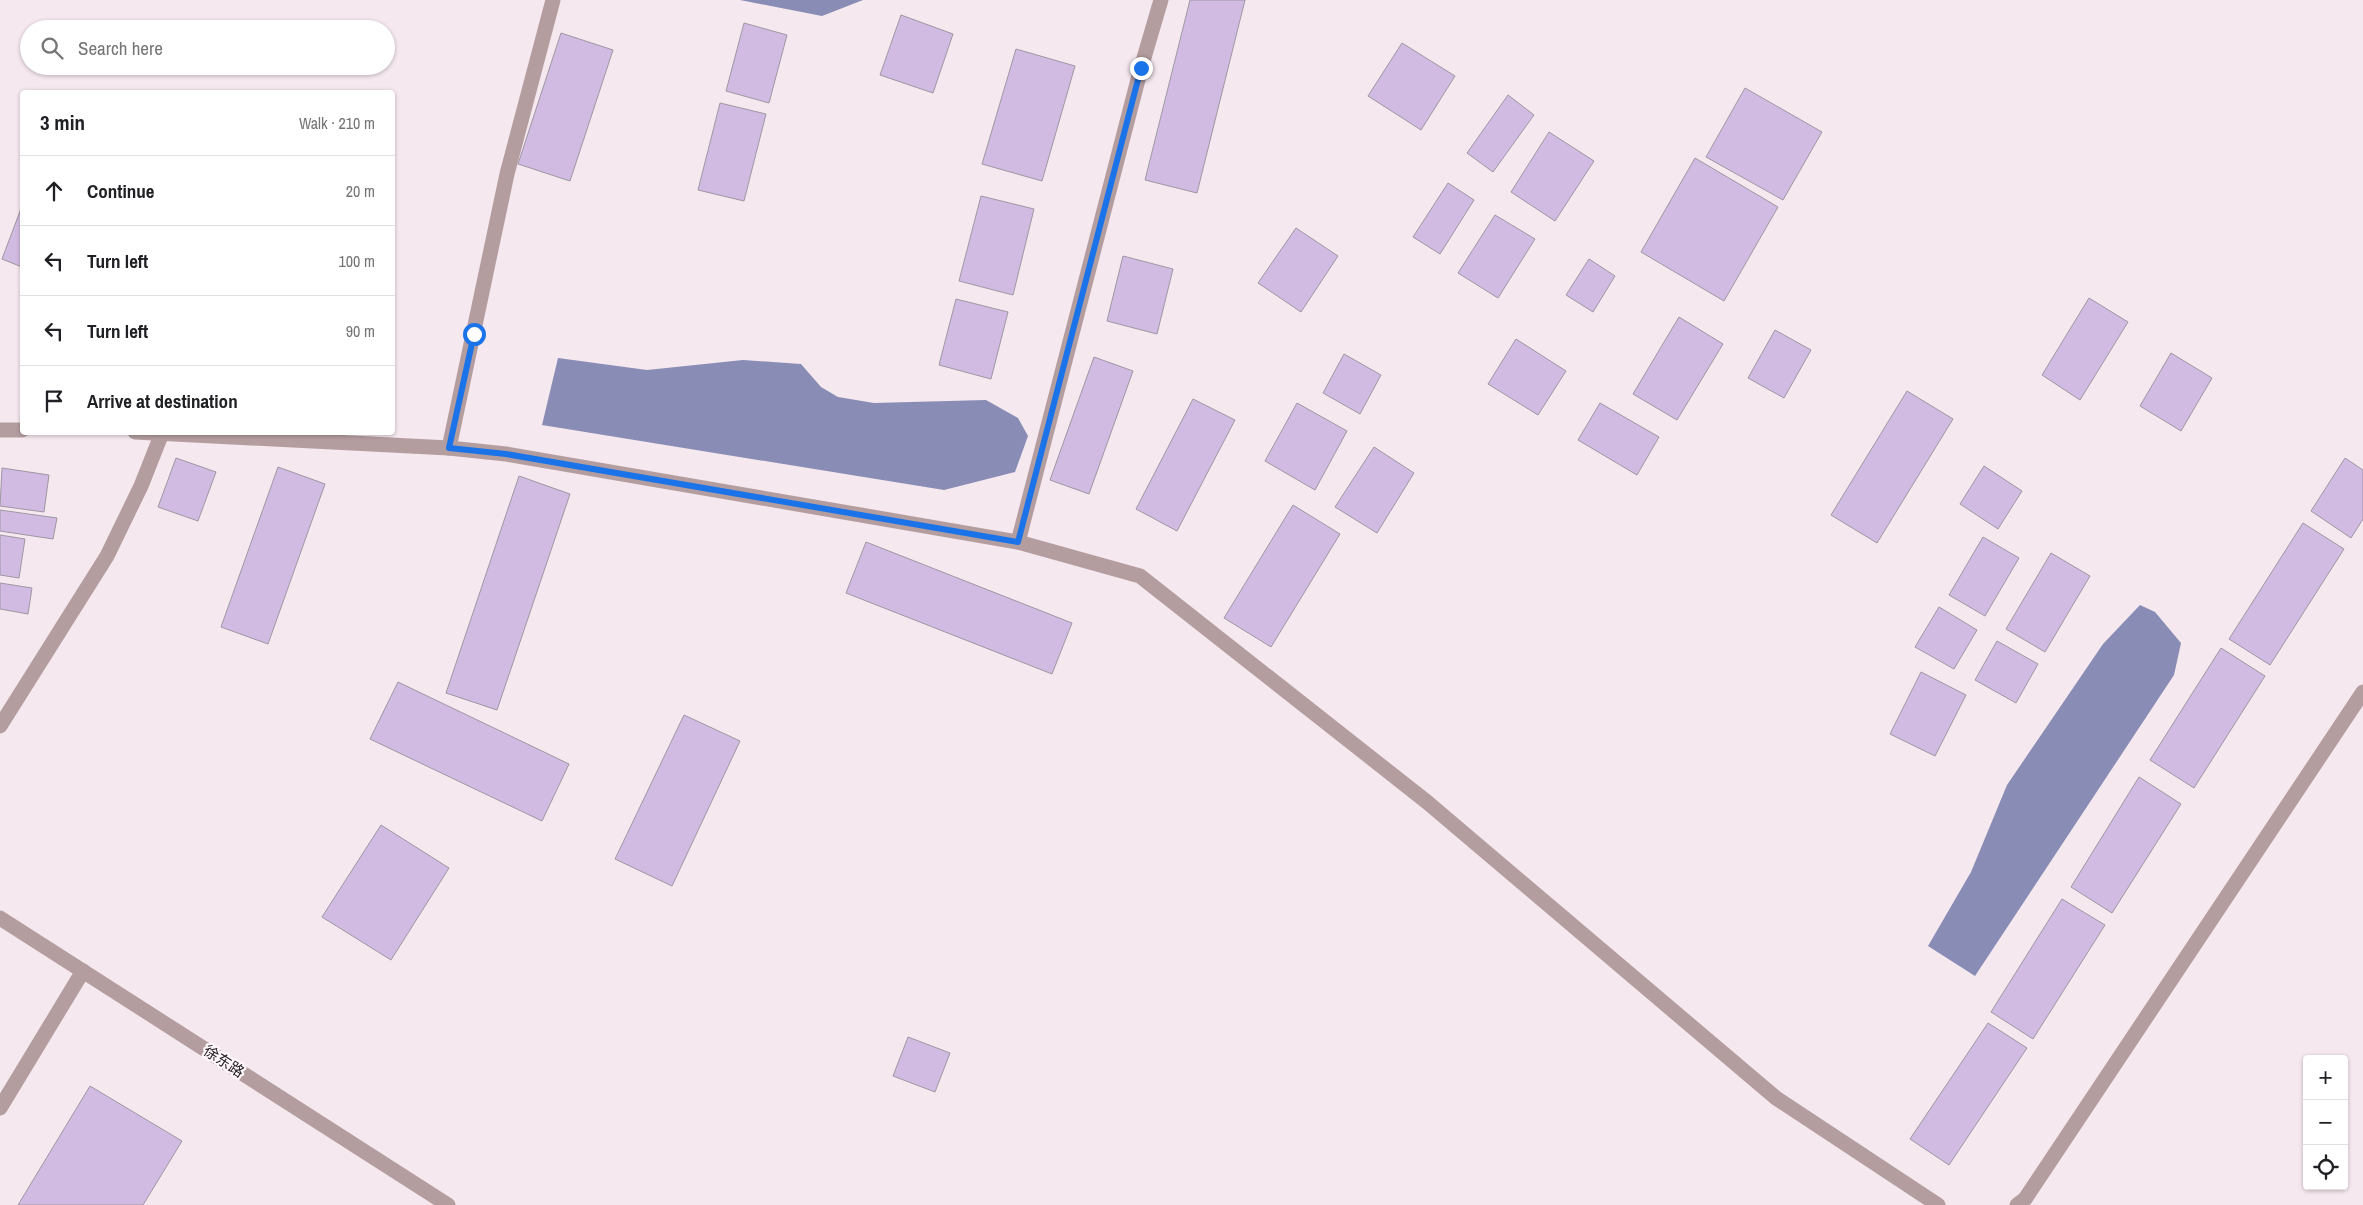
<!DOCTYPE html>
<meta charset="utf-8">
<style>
:root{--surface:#fff;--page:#f2f2f2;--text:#202124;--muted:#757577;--line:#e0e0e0}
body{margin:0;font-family:"Archivo Narrow","Noto Sans SC",sans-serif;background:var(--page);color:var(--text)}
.controls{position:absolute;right:15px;bottom:15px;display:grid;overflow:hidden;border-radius:5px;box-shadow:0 1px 4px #0004}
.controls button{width:45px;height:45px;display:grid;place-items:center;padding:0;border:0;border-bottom:1px solid var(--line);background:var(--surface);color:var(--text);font:25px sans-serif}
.stop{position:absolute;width:15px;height:15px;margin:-11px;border:4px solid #1a73e8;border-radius:50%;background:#fff}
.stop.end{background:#1a73e8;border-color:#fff;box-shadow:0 1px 5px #0008}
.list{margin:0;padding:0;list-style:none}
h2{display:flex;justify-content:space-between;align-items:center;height:65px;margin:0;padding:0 20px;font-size:21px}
h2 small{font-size:16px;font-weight:400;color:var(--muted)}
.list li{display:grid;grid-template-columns:32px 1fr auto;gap:15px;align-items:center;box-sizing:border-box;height:70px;padding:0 20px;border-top:1px solid var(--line)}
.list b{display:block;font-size:19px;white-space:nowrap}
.list em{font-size:16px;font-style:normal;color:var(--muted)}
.icon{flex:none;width:28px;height:28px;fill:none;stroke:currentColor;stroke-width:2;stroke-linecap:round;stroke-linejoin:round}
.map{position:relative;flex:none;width:2363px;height:1205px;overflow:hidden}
.search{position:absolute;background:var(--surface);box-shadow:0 1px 4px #0004;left:20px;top:20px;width:375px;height:55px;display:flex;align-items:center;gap:12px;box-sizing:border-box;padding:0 18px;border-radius:28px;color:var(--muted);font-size:19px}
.panel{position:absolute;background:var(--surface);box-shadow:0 1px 4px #0004;left:20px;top:90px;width:375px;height:345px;border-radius:5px}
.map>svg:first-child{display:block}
</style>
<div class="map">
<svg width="2363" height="1205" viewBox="0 0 2363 1205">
<rect width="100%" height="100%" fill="#f5e8ef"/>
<g fill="#898cb4">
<polygon points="740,0 863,0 822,16"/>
<polygon points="558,358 647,370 743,360 801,364 821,387 838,397 874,403 986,400 1018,418 1028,436 1015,472 944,490 542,425"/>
<polygon points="2140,605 2155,612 2181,643 2174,675 1975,976 1928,946 1971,872 2007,785 2103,644"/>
</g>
<g fill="#d2bbe2" stroke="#9d97a2">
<polygon points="1190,0 1245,0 1197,193 1145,180"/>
<polygon points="901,15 953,34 933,93 880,75"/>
<polygon points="744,23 787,35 769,103 726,91"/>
<polygon points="561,33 613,50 570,181 518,164"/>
<polygon points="1402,43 1455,76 1421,130 1368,96"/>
<polygon points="1016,49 1075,66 1042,181 982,164"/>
<polygon points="1745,88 1822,132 1783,200 1706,157"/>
<polygon points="1508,95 1534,115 1493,172 1467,153"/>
<polygon points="720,103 766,114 744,201 698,190"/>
<polygon points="1549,132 1594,161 1555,221 1511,192"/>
<polygon points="1695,158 1778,207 1724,301 1641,252"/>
<polygon points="1448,183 1474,200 1440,254 1413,237"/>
<polygon points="981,196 1034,209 1013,295 959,281"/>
<polygon points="22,206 22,267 2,259"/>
<polygon points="1495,215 1535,239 1498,298 1458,273"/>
<polygon points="1296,228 1338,256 1301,312 1258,283"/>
<polygon points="1123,256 1173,269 1157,334 1107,321"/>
<polygon points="1589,259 1615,276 1593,312 1566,295"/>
<polygon points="2089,298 2128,322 2080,400 2042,375"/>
<polygon points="956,299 1008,312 991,379 939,365"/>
<polygon points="1679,317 1723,344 1677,420 1633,394"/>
<polygon points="1775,330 1811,350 1784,398 1748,378"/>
<polygon points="1516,339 1566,371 1538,415 1488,384"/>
<polygon points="2171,353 2212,378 2181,431 2140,406"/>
<polygon points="1344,354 1381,375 1360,414 1323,393"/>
<polygon points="1094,357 1133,371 1089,494 1050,480"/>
<polygon points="1907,391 1953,419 1877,543 1831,515"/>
<polygon points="1193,399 1235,420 1177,531 1136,509"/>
<polygon points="1297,403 1347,431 1315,490 1265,461"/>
<polygon points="1600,403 1659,437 1637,475 1578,440"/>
<polygon points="1374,447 1414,473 1377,533 1335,507"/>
<polygon points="176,458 216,472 198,521 158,507"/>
<polygon points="2345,458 2363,470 2363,519 2351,538 2311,511"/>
<polygon points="1984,466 2022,491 1998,529 1960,504"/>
<polygon points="278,467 325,484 268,644 221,627"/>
<polygon points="2,468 49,475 44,512 0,506"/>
<polygon points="519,476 570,494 497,710 446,693"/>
<polygon points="1293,505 1340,534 1271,647 1224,618"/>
<polygon points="0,510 57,518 53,539 0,531"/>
<polygon points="2303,523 2344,549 2270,665 2229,639"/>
<polygon points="0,535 25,539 19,578 0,575"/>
<polygon points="1983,537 2019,558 1985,616 1949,595"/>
<polygon points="866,542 1072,623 1052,674 846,593"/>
<polygon points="2051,553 2090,576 2045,652 2006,629"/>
<polygon points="0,583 32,588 28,614 0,609"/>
<polygon points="1939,607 1977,630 1954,669 1915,647"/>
<polygon points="1997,641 2038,664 2016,703 1975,680"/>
<polygon points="2221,648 2265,676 2194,788 2150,760"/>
<polygon points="1921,672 1966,695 1935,756 1890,734"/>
<polygon points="398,682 569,764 542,821 370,739"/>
<polygon points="684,715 740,741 672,886 615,859"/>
<polygon points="2139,777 2181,804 2112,913 2071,887"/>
<polygon points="381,825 449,868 391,960 322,917"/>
<polygon points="2062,899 2105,925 2033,1039 1991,1012"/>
<polygon points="1988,1023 2027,1048 1949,1165 1910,1139"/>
<polygon points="908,1037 950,1053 935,1092 893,1076"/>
<polygon points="90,1086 182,1141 143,1205 18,1205"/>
</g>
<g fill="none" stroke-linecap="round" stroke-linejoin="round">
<g stroke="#b49d9f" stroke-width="15">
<polyline points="0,430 22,430"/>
<polyline points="135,432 449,448 507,174 553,0"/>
<polyline points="449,448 506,454 1018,542 1140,576 1427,802 1776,1098 1938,1205"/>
<polyline points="1018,542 1141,68 1161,0"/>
<polyline points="0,726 107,556 141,486 162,433"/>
<polyline points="0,918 448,1205"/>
<polyline points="0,1108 83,971"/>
<polyline points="2017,1205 2025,1199 2363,692"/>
</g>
</g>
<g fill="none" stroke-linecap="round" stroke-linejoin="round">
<polyline stroke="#1a73e8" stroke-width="6" points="474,334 449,448 506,454 1018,542 1141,68"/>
</g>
<g text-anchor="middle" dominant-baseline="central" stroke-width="4.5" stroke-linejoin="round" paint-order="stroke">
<g font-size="15" fill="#252023" stroke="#fff7fc">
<text transform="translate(224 1061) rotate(33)">徐东路</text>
</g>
</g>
</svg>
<div class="controls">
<button>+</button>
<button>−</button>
<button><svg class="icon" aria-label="locate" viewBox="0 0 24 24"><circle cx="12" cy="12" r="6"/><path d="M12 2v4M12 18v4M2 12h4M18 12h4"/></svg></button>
</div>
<div class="stop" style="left:474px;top:334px"></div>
<div class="stop end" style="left:1141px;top:68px"></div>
<div class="search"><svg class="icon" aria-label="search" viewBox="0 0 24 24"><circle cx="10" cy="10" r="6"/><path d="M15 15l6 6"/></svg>Search here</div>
<section class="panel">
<h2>3 min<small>Walk · 210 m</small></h2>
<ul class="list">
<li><svg class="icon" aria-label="ahead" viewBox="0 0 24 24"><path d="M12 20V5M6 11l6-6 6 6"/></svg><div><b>Continue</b></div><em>20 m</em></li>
<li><svg class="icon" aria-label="left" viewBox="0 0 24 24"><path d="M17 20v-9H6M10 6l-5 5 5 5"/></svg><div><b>Turn left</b></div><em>100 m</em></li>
<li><svg class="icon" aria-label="left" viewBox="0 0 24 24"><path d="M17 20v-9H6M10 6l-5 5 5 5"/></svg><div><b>Turn left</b></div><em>90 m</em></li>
<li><svg class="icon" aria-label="arrive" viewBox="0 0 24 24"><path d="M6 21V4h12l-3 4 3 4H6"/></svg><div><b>Arrive at destination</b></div></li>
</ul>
</section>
</div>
